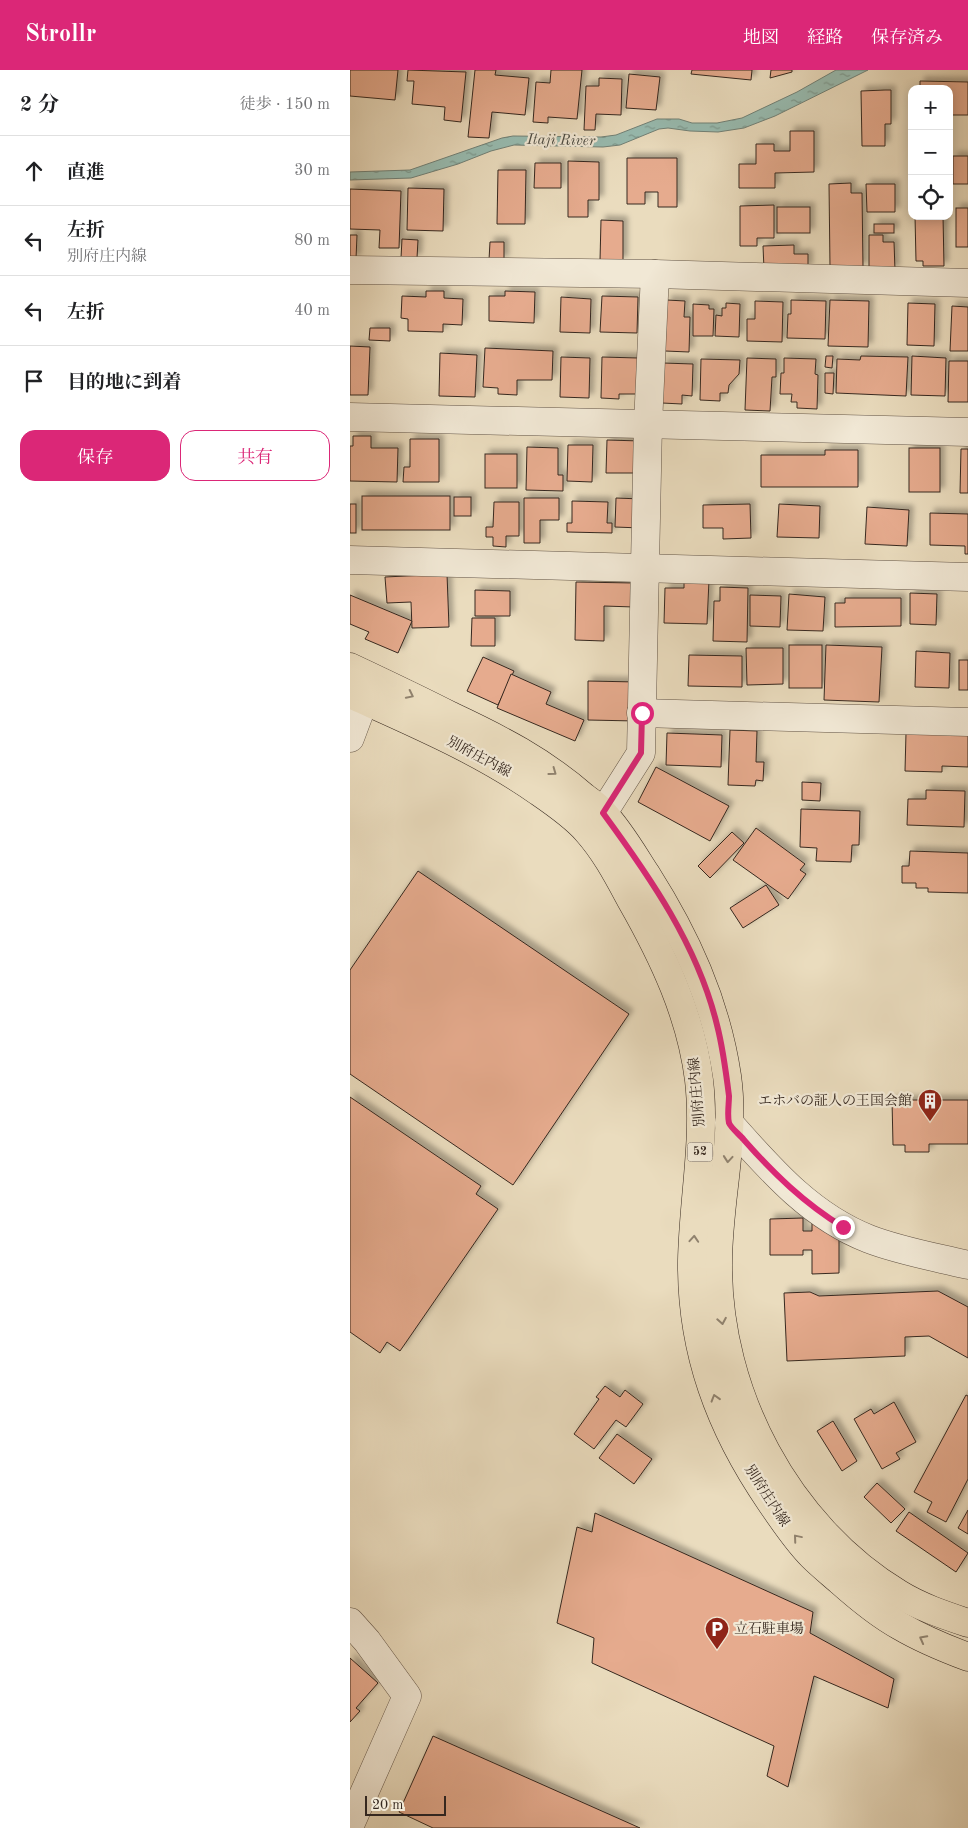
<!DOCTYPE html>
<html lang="ja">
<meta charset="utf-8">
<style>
:root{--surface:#fff;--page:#f2f2f2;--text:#202124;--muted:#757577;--line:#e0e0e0;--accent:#db2777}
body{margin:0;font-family:"Old Standard TT","Noto Serif JP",serif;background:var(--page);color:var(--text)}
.controls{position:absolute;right:15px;top:15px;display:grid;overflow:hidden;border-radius:10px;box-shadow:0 2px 12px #0003}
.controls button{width:45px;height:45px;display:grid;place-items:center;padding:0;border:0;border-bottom:1px solid var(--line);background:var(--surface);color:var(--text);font:25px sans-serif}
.scale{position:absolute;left:15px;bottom:12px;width:81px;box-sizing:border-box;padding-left:5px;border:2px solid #36281f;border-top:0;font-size:14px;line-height:18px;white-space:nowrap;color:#36281f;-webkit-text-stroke:4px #f1e8d5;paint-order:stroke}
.stop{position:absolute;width:15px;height:15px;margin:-11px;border:4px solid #db2777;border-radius:50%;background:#fff}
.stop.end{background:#db2777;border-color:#fff;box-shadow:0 1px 5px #0008}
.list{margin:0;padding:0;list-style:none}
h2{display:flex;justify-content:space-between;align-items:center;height:65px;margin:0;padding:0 20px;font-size:21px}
h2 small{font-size:16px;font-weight:400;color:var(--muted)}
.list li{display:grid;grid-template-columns:32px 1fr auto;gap:15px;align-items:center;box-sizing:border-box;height:70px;padding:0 20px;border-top:1px solid var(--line)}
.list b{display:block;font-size:19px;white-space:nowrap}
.list p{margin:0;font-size:16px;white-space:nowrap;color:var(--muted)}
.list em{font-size:16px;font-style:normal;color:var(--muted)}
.actions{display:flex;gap:10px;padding:15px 20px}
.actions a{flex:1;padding:11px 0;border:1px solid var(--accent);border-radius:15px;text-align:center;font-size:18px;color:var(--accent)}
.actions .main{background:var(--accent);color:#fff}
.icon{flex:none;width:28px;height:28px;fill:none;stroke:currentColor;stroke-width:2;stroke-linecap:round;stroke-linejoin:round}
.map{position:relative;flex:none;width:618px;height:1758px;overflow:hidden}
header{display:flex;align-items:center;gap:30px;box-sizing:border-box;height:70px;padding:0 25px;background:var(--accent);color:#fff}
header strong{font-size:24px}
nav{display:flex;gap:28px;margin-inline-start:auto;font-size:18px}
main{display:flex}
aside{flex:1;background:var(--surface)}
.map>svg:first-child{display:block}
</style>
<header>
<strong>Strollr</strong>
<nav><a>地図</a><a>経路</a><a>保存済み</a></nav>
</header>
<main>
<aside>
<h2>2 分<small>徒歩 · 150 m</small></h2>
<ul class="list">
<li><svg class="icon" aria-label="ahead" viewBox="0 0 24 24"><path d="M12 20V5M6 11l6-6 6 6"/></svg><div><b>直進</b></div><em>30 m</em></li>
<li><svg class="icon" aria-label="left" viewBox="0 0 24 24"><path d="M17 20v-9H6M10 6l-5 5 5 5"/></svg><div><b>左折</b><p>別府庄内線</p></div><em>80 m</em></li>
<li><svg class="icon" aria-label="left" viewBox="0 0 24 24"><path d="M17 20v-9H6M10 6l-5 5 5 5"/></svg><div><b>左折</b></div><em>40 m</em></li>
<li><svg class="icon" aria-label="arrive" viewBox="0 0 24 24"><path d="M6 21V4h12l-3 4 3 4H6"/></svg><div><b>目的地に到着</b></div></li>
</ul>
<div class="actions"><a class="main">保存</a><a>共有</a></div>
</aside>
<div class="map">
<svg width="618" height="1758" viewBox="0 0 618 1758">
<defs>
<pattern id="water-ripples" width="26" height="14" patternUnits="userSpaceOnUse" patternTransform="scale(1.25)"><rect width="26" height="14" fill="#98bcb1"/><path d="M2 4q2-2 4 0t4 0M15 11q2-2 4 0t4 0" fill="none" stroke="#7d998f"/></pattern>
<filter id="shadow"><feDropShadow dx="4.5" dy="-4.5" stdDeviation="2.5" flood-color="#0004"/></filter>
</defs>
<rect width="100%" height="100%" fill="#eadcbe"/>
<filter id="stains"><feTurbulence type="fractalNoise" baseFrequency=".004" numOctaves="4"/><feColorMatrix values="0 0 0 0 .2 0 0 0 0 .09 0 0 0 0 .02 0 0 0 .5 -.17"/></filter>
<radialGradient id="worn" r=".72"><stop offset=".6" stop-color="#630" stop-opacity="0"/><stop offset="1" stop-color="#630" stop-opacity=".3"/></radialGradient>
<polygon fill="url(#water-ripples)" stroke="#718177" points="486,0 518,0 425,46 394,58 368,62 340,61 318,58 309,59 270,75 253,77 164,75 141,81 108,94 61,108 0,110 0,102 60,100 152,68 163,66 251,67 266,65 307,49 329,49 342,53 367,53 392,48 447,22"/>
<g fill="#e6ab8e" stroke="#36281f" filter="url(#shadow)">
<polygon points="0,0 48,0 45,30 0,26"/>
<polygon points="58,0 116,2 111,52 94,50 95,37 62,34 64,11 57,11"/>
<polygon points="125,0 146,0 145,5 179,8 175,45 142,42 139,68 118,67"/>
<polygon points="201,0 232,0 227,49 198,47 198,53 183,52 186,12 200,13"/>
<polygon points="342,0 402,0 401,10 341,4"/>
<polygon points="421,0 442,0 442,2 420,8"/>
<polygon points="279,4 310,7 306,40 276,38"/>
<polygon points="249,8 272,9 271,45 246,44 245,60 234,60 236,16 249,16"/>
<polygon points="570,11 618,12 618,45 599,45 599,19 570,19"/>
<polygon points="535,20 541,20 541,54 535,54 535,76 512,76 511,21"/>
<polygon points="440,61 464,61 464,102 425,103 425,118 389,118 389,94 406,94 406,74 424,74 424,81 440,81"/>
<rect x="603" y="86" width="15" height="28"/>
<polygon points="277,88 327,88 327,137 308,137 308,122 295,122 295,134 277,134"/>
<polygon points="218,91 249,92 249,130 238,130 238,147 218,147"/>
<polygon points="185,93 211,93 211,118 184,118"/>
<polygon points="148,100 176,100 175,154 147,154"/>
<polygon points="501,113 501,123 512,123 513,197 480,197 479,114"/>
<polygon points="516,114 545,114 545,142 517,142"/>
<polygon points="58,118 94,119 93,161 57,160"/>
<polygon points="0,119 51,121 49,178 29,178 30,160 0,159"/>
<polygon points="424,135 424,168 407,168 407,176 390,176 390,136"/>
<rect x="427" y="137" width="33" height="26"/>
<rect x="606" y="138" width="12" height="39"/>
<polygon points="565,146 593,146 594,196 573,196 573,191 566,191"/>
<polygon points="251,150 273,151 273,191 250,191"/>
<rect x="524" y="154" width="20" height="9"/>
<polygon points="0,165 7,165 6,189 0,189"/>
<polygon points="519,165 533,165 533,172 544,172 545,200 519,200"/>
<polygon points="52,169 68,170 67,188 51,188"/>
<polygon points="140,172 154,172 154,190 139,190"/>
<polygon points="444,175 444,184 458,184 458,199 414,199 413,176"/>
<polygon points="76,221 94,221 94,228 113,229 112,255 93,254 93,262 58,261 58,249 51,248 52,226 76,227"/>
<polygon points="155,221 185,222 184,253 139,251 139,226 155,226"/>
<polygon points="252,226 288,227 287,263 250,262"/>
<polygon points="211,227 241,229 240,263 210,262"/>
<polygon points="317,230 335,231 334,247 340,247 339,282 315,281"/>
<polygon points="441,230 476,231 475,269 437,268 438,244 441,244"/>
<polygon points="480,230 519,231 518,277 478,276"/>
<polygon points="405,231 433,232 432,272 397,271 397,249 405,249"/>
<polygon points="376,233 390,234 389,267 365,266 366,245 372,246 372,238 376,238"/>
<polygon points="558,233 585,234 584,276 557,275"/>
<polygon points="343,234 359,235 359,239 364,239 363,266 343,266"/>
<polygon points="602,236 618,237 618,281 600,281"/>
<polygon points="20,258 40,258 40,271 19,270"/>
<polygon points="0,276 20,277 18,325 0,325"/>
<polygon points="135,278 203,281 202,310 167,310 167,325 148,324 148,318 133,317"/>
<polygon points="90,283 127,285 125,327 89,326"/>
<polygon points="476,286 483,286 482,298 475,297"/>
<polygon points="511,286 558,287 556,326 486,323 487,289 510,290"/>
<polygon points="562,286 596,288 595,326 561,325"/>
<polygon points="211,287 240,288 239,328 210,327"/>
<polygon points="252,287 288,288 287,324 269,324 269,329 251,328"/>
<polygon points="397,288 426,289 426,307 422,307 420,341 395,340"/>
<polygon points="434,288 466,289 465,304 468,305 467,339 447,338 447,332 441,332 442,324 430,324 431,303 434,303"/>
<polygon points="351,289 390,290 389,304 379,315 378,323 370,323 370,331 350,330"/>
<polygon points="599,291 618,291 618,332 598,332"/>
<polygon points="313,293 343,294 342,326 332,325 332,334 312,333"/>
<polygon points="475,303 484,303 483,324 475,323"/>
<polygon points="3,366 21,366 21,378 48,378 47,412 0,411 0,376 3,376"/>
<polygon points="60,369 89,369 89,412 53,412 54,397 60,397"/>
<polygon points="257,370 291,371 291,403 256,403"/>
<polygon points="218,375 243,375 242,412 217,411"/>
<polygon points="177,377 208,378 208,405 213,405 213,421 176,420"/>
<rect x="559" y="378" width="31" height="44"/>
<polygon points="611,379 618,379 618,423 610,423"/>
<polygon points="475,380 508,380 508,417 411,417 411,385 475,385"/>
<rect x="135" y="384" width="32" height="34"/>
<rect x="12" y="426" width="88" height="34"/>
<rect x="104" y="427" width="17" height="19"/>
<polygon points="174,428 209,428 209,450 190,450 190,473 174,473"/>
<polygon points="266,428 291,429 291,458 265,457"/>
<polygon points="222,431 258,432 257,453 262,453 262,463 217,462 217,453 222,453"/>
<polygon points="144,432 169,432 169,466 156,466 156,477 143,476 143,467 136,467 136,457 143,457"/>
<rect x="0" y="434" width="6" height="29"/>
<polygon points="400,434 401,468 373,469 373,458 353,458 353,435"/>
<polygon points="429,434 470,436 469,468 427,467"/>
<polygon points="517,437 559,440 557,476 515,474"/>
<polygon points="580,443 618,444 618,484 615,484 615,476 580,475"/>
<polygon points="97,504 99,557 62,558 61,532 37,533 35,507"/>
<polygon points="334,509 359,510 357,554 314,553 315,518 334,518"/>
<polygon points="226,512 284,513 284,537 254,536 254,571 225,570"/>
<polygon points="370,517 398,518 397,572 363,571 364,531 370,531"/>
<polygon points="125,520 160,521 160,546 125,546"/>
<polygon points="560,523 587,524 586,555 560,554"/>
<polygon points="439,524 475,527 473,561 437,560"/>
<polygon points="0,525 62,551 48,583 15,569 19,562 0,554"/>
<polygon points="400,525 431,526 430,557 400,556"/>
<polygon points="495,528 551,528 551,556 485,557 485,533 495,533"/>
<polygon points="122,548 145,548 145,576 121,576"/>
<rect x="439" y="575" width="33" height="43"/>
<polygon points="476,575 532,577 529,632 474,630"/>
<polygon points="396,578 433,578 433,614 397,615"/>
<polygon points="566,581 600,583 599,618 565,617"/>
<polygon points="339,585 392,586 392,617 338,616"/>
<polygon points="133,587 164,601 148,635 117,621"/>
<rect x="609" y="590" width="9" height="30"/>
<polygon points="161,604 201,622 196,634 234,650 225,671 147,638"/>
<polygon points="238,611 287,612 286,651 238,650"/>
<polygon points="380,660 407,661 406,692 414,692 413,711 406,710 405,716 378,715"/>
<polygon points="317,663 372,665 371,697 316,695"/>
<polygon points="556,663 618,665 618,697 592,696 592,702 555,701"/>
<polygon points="306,697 379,736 360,771 288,732"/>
<polygon points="452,712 471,713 470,731 452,730"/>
<polygon points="576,720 615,721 614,757 557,755 558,729 576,729"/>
<polygon points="451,739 510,741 509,775 502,775 501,792 466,791 467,778 450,777"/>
<polygon points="406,758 455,794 450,800 456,804 438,829 383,790"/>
<polygon points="382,762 394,773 360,808 348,796"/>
<polygon points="560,781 618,783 618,823 578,822 578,818 566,818 566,813 552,813 552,796 559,796"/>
<polygon points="68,801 279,944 163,1115 0,1004 0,900"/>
<polygon points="416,815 429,835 393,858 380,838"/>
<polygon points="0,1027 131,1116 126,1124 148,1139 50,1281 37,1272 30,1283 0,1262"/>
<polygon points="542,1030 618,1030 618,1074 579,1074 579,1082 555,1082 555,1075 543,1075"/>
<polygon points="462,1147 489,1165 489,1203 462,1204 462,1180 453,1180 453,1185 420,1185 420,1149 453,1148 453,1161 462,1161"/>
<polygon points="588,1221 618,1237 618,1288 579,1266 555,1267 555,1286 437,1291 434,1223 460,1222 469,1226"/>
<polygon points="255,1316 270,1327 275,1320 293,1334 276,1357 266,1350 244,1379 224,1364 249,1329 246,1327"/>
<polygon points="616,1325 618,1326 618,1409 596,1452 577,1442 582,1432 564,1422"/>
<polygon points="544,1332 566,1372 546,1383 550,1389 532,1399 504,1349 521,1339 524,1344"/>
<polygon points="483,1351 507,1391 492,1401 467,1361"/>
<polygon points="267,1364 302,1389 284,1414 249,1388"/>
<polygon points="527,1413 555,1439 541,1453 514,1427"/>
<polygon points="618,1440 618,1464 608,1458"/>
<polygon points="559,1442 618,1483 606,1502 546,1461"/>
<polygon points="245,1443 463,1542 460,1563 544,1609 538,1638 464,1606 438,1717 417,1706 424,1676 242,1593 244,1568 207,1553 227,1457 242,1462"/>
<polygon points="0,1588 28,1613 6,1638 10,1641 0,1652"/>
<polygon points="83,1666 290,1758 83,1758 49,1742"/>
</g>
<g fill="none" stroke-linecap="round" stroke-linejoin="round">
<defs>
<g id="street">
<polyline points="0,200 305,204 618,213"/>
<polyline points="0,347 618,362"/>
<polyline points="0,490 618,507"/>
<polyline points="291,643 618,652"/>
<polyline points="0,668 22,609"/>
<polyline points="253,743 291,683 298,354 305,204"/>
<path d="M 379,1053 C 420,1099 460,1146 519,1169 C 550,1181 585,1187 618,1195"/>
<polyline points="0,1552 17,1571 57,1626 0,1755"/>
</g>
<g id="primary">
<path d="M 0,597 C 34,613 68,629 101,646 C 150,669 193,691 234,727 C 241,732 248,737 253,743 C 270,761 283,784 296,804 C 336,867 366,932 377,1006 C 386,1069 368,1130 368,1193 C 367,1323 437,1456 549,1524 C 570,1537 594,1545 618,1553"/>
<path d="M 0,624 C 64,653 131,681 189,722 C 205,733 224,746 237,761 C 255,781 268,806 281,830 C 313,886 341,945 349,1010 C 356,1070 343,1131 342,1191 C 341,1281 370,1358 420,1431 C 433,1450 446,1470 462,1486 C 471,1495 481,1503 490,1511 C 508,1527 528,1544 550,1556 C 572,1569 594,1578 618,1587"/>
</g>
</defs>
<use href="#street" stroke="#635547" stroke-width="29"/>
<use href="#primary" stroke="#36281f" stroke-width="29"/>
<use href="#street" stroke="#f1e8d5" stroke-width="28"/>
<use href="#primary" stroke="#eadcbe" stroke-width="28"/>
</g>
<defs><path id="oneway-chevron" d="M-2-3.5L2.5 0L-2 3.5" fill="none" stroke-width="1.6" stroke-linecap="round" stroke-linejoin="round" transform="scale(1.25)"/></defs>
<g stroke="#90826e">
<use href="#oneway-chevron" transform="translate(60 625) rotate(26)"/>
<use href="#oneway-chevron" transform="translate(203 702) rotate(36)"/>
<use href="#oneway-chevron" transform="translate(378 1089) rotate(95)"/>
<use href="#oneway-chevron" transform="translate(344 1169) rotate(-86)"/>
<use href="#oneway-chevron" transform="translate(372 1251) rotate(80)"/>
<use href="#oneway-chevron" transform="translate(365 1328) rotate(-107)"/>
<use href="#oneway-chevron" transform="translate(447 1468) rotate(-130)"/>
<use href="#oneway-chevron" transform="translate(573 1569) rotate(-152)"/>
</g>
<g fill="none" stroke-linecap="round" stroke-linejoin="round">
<path stroke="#db2777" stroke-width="6" d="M 292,643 L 291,683 L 253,743 C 300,807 348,876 367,955 C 373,978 376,1002 379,1026 C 379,1034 377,1045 379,1053 C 381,1058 390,1065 394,1070 C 424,1104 454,1133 493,1157"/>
</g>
<defs>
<symbol id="building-pin" viewBox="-11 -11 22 30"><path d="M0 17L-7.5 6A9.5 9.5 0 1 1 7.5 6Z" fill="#8f2418" stroke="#f1e8d5"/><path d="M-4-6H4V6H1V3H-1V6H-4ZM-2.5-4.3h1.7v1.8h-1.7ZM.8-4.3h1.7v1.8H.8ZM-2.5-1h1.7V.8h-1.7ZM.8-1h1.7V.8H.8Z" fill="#fff"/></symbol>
<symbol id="parking-pin" viewBox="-11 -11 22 30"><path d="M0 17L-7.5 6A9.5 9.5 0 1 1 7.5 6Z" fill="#8f2418" stroke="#f1e8d5"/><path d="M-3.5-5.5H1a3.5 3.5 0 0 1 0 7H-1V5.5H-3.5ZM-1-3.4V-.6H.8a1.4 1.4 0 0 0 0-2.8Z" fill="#fff"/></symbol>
</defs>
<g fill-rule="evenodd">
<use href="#building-pin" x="566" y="1017" width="28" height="38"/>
<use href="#parking-pin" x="353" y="1545" width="28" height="38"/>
</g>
<g text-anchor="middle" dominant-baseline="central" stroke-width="4.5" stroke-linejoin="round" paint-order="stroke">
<rect fill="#f1e8d5" stroke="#6e6256" stroke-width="1" x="337.5" y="1072.5" width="25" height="19" rx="4"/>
<g font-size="12" font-weight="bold" fill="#36281f">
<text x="350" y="1082">52</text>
</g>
<g font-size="14" fill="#36281f" stroke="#f1e8d5">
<text transform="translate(129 687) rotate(28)">別府庄内線</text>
<text transform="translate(347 1022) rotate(-95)">別府庄内線</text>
<text transform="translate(417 1426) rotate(57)">別府庄内線</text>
</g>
<g font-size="14" fill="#36281f" stroke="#f1e8d5" text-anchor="end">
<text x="562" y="1031">エホバの証人の王国会館</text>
<text x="384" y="1559" text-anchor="start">立石駐車場</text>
</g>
<g font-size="15" font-style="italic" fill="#4e4d44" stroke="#f1e8d5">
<text transform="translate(211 71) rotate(1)">Itaji River</text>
</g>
</g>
<rect width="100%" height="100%" filter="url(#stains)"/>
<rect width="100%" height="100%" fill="url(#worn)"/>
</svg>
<div class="controls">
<button>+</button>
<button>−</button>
<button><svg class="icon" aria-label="locate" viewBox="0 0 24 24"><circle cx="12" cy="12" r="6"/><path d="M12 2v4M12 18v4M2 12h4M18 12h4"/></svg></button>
</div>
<div class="scale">20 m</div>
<div class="stop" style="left:292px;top:643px"></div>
<div class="stop end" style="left:493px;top:1157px"></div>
</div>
</main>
